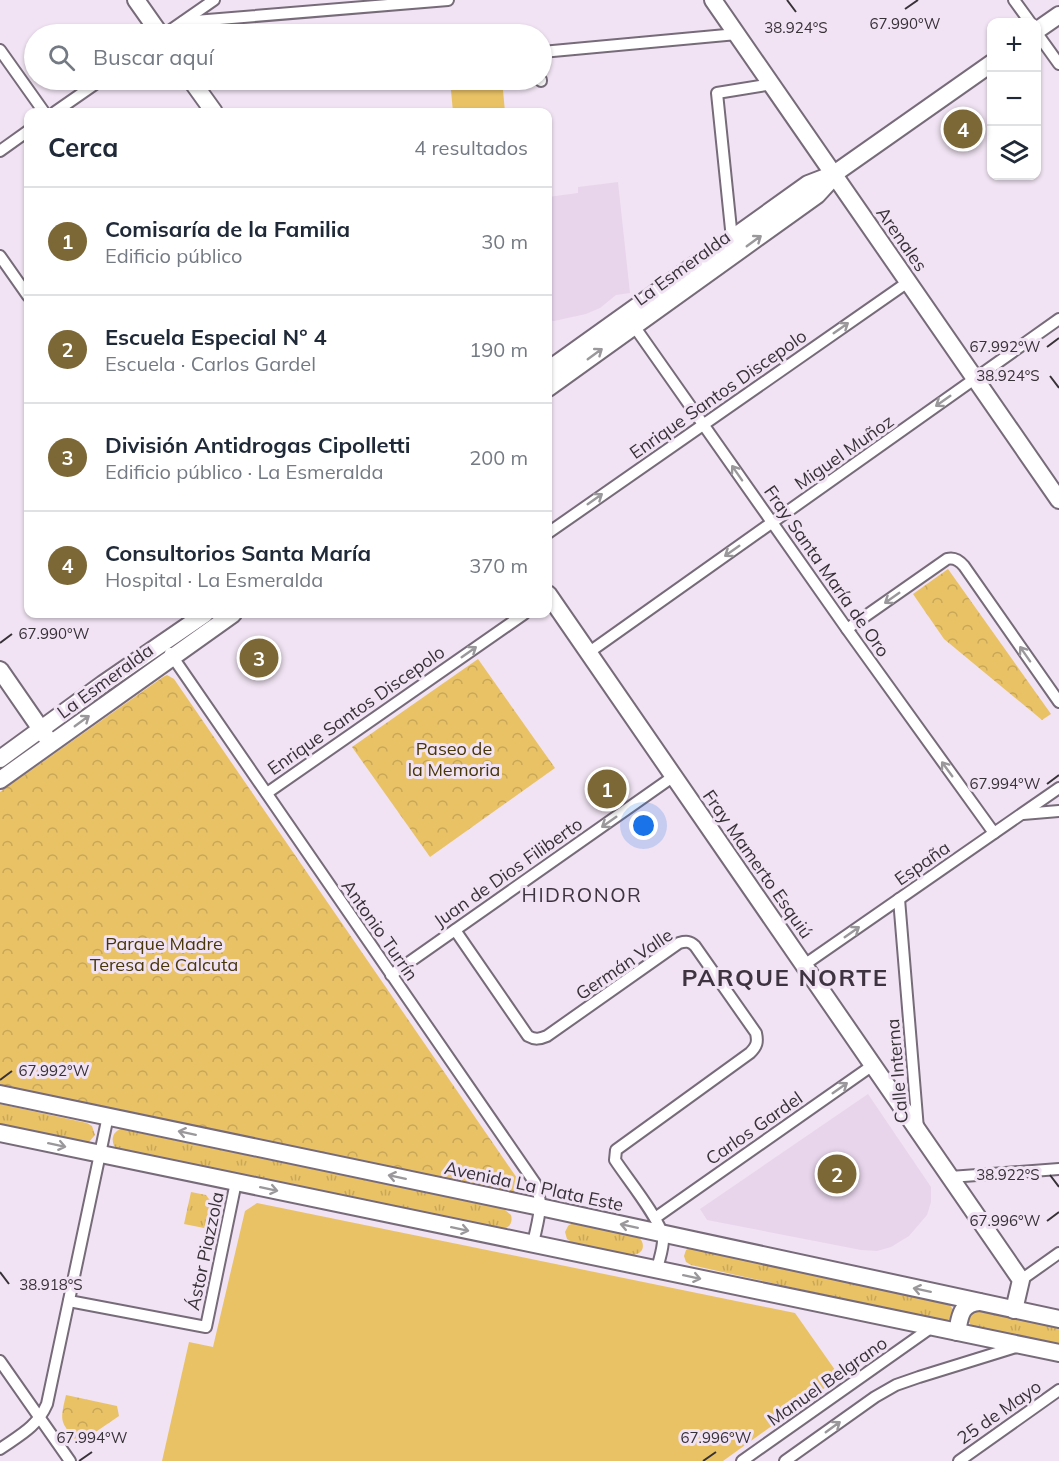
<!DOCTYPE html>
<html lang="es">
<meta charset="utf-8">
<style>
:root{--surface:#fff;--page:#f6f6f7;--text:#1f2937;--muted:#747a83;--line:#e0e1e3;--accent:#7c6736}
body{margin:0;font-family:Mulish,sans-serif;background:var(--page);color:var(--text)}
.controls{position:absolute;right:18px;top:18px;display:grid;overflow:hidden;border-radius:12px;box-shadow:0 2px 4px #0004}
.controls button{width:54px;height:54px;display:grid;place-items:center;padding:0;border:0;border-bottom:2px solid var(--line);background:var(--surface);color:var(--text);font:30px sans-serif}
.you{position:absolute;left:644px;top:826px;width:21px;height:21px;margin:-15px;border:4px solid #fff;border-radius:50%;background:#1a73e8;box-shadow:0 0 0 9px #1a73e833}
.badge{display:grid;place-items:center;width:39px;height:39px;border-radius:50%;background:var(--accent);color:#fff;font-size:20px;font-weight:700}
.pin{position:absolute;translate:-50% -50%;border:3px solid #fff;box-shadow:0 2px 6px #0006}
.list{margin:0;padding:0;list-style:none}
h2{display:flex;justify-content:space-between;align-items:center;height:78px;margin:0;padding:0 24px;font-size:26px}
h2 small{font-size:20px;font-weight:400;color:var(--muted)}
.list li{display:grid;grid-template-columns:39px 1fr auto;gap:18px;align-items:center;box-sizing:border-box;height:108px;padding:0 24px;border-top:2px solid var(--line)}
.list b{display:block;font-size:22px;white-space:nowrap}
.list p{margin:0;font-size:20px;white-space:nowrap;color:var(--muted)}
.list em{font-size:20px;font-style:normal;color:var(--muted)}
.icon{flex:none;width:33px;height:33px;fill:none;stroke:currentColor;stroke-width:2;stroke-linecap:round;stroke-linejoin:round}
.map{position:relative;flex:none;width:1059px;height:1461px;overflow:hidden}
.search{position:absolute;background:var(--surface);box-shadow:0 2px 4px #0004;left:24px;top:24px;width:528px;height:66px;display:flex;align-items:center;gap:15px;box-sizing:border-box;padding:0 21px;border-radius:33px;color:var(--muted);font-size:22px}
.panel{position:absolute;background:var(--surface);box-shadow:0 2px 4px #0004;left:24px;top:108px;width:528px;height:510px;border-radius:12px}
.map>svg:first-child{display:block}
</style>
<div class="map">
<svg width="1059" height="1461" viewBox="0 0 1059 1461">
<defs>
<pattern id="grass-tufts" width="24" height="20" patternUnits="userSpaceOnUse" patternTransform="scale(1.5)"><rect width="24" height="20" fill="#e9c266"/><path d="M3 7l-1-3M5 7V3M7 7l1-3M15 17l-1-3M17 17v-4M19 17l1-3" fill="none" stroke="#c8a759"/></pattern>
<pattern id="park-crowns" width="20" height="18" patternUnits="userSpaceOnUse" patternTransform="scale(1.5)"><rect width="20" height="18" fill="#e9c266"/><path d="M2 6a3 3 0 1 1 6 0M12 15a3 3 0 1 1 6 0" fill="none" stroke="#c8a759"/></pattern>
</defs>
<rect width="100%" height="100%" fill="#f1e3f3"/>
<g fill="#e8d5ec">
<polygon points="618,182 630,293 616,295 600,308 586,314 554,321 548,320 548,197 578,193 578,187"/>
<polygon points="868,1094 931,1187 931,1202 927,1215 909,1236 891,1247 877,1251 861,1250 707,1220 700,1209"/>
</g>
<g fill="url(#grass-tufts)">
<polygon points="0,1104 87,1123 92,1126 95,1135 89,1142 82,1143 0,1125"/>
<path d="M 121,1129 L 504,1209 L 511,1215 C 513,1222 510,1228 502,1229 L 120,1150 L 114,1146 C 111,1138 113,1132 121,1129 Z"/>
<polygon points="191,1192 206,1195 214,1206 209,1229 184,1224"/>
<path d="M 574,1222 L 638,1236 C 647,1245 643,1255 631,1255 L 573,1243 L 567,1239 L 565,1232 L 568,1226 Z"/>
<path d="M 691,1247 L 949,1304 L 954,1311 C 952,1317 950,1321 942,1321 L 691,1265 L 686,1262 L 684,1256 L 686,1250 Z"/>
<polygon points="979,1310 1059,1328 1059,1347 972,1327 969,1322 969,1316 973,1311"/>
</g>
<g fill="url(#park-crowns)">
<polygon points="948,569 1051,714 1042,720 944,639 913,594"/>
<polygon points="478,659 555,768 430,857 352,747"/>
<polygon points="167,675 174,679 519,1181 520,1187 516,1192 511,1192 0,1085 0,792 163,677"/>
<path d="M 66,1395 L 117,1406 L 119,1416 L 78,1444 C 61,1421 59,1424 66,1395 Z"/>
</g>
<g fill="#e9c266">
<polygon points="450,80 502,80 505,112 453,112"/>
<polygon points="257,1203 795,1313 840,1377 723,1461 162,1461 189,1342 213,1347 245,1211"/>
</g>
<g fill="none" stroke-linecap="round" stroke-linejoin="round">
<defs>
<g id="street">
<polyline points="1014,0 1030,22"/>
<polyline points="183,22 448,0"/>
<polyline points="1036,32 1059,64"/>
<polyline points="165,34 214,0"/>
<polyline points="0,50 44,112"/>
<polyline points="542,52 737,34"/>
<polyline points="541,80 541,81"/>
<polyline points="55,112 101,80"/>
<polyline points="0,151 28,131"/>
<polyline points="732,239 717,93 772,84"/>
<polyline points="0,256 28,296"/>
<polyline points="634,326 847,629 994,833"/>
<polyline points="548,533 908,282"/>
<path d="M 847,629 L 947,559 C 954,557 959,560 964,566 L 1059,702"/>
<path d="M 170,653 L 535,1183 C 545,1205 537,1222 533,1244"/>
<polyline points="588,653 1059,319"/>
<polyline points="267,793 524,614"/>
<polyline points="1023,814 1059,811"/>
<polyline points="899,899 918,1129"/>
<path d="M 455,930 L 528,1036 C 535,1040 540,1039 547,1036 L 679,943 C 686,941 690,941 695,946 L 756,1033 C 758,1042 757,1046 750,1053 L 616,1150 L 615,1160 C 626,1177 660,1219 663,1237 C 664,1247 659,1259 657,1270"/>
<polyline points="804,965 1059,788"/>
<polyline points="391,975 674,776"/>
<polyline points="950,1177 1059,1169"/>
<polyline points="655,1218 873,1065"/>
<polyline points="1021,1280 1059,1253"/>
<polyline points="69,1301 206,1327 236,1182"/>
<polyline points="0,1361 70,1461"/>
<path d="M 0,1449 C 20,1435 37,1427 47,1404 L 108,1116"/>
<polyline points="742,1461 932,1327"/>
<polyline points="785,1461 875,1397 896,1385 919,1377 1019,1346"/>
<polyline points="959,1461 1059,1390"/>
</g>
<g id="secondary">
<polyline points="136,0 160,34"/>
<polyline points="713,0 1059,500"/>
<polyline points="1036,31 1059,15"/>
<polyline points="191,80 214,112"/>
<polyline points="548,370 808,184 834,174 992,63"/>
<polyline points="548,388 817,195 828,183 834,174"/>
<polyline points="548,594 1021,1280 1014,1310"/>
<polyline points="0,670 47,738"/>
<polyline points="0,759 103,684 205,614"/>
<polyline points="0,780 233,614"/>
<polyline points="0,1094 540,1207 1059,1319"/>
<polyline points="0,1133 1059,1353"/>
<path d="M 957,1332 C 960,1317 960,1304 979,1302"/>
</g>
</defs>
<use href="#street" stroke="#776b7a" stroke-width="14"/>
<use href="#secondary" stroke="#776b7a" stroke-width="20"/>
<use href="#street" stroke="#fff" stroke-width="10"/>
<use href="#secondary" stroke="#fff" stroke-width="16"/>
</g>
<defs><path id="oneway-shaft" d="M-6 0H5M1.5-3L5.5 0L1.5 3" fill="none" stroke-width="1.6" stroke-linecap="round" stroke-linejoin="round" transform="scale(1.5)"/></defs>
<g stroke="#9b989c">
<use href="#oneway-shaft" transform="translate(754 241) rotate(-36)"/>
<use href="#oneway-shaft" transform="translate(841 328) rotate(-35)"/>
<use href="#oneway-shaft" transform="translate(595 354) rotate(-36)"/>
<use href="#oneway-shaft" transform="translate(943 401) rotate(145)"/>
<use href="#oneway-shaft" transform="translate(737 473) rotate(-125)"/>
<use href="#oneway-shaft" transform="translate(595 499) rotate(-35)"/>
<use href="#oneway-shaft" transform="translate(732 551) rotate(145)"/>
<use href="#oneway-shaft" transform="translate(892 598) rotate(145)"/>
<use href="#oneway-shaft" transform="translate(469 652) rotate(-35)"/>
<use href="#oneway-shaft" transform="translate(1025 654) rotate(-125)"/>
<use href="#oneway-shaft" transform="translate(82 721) rotate(-36)"/>
<use href="#oneway-shaft" transform="translate(947 769) rotate(-126)"/>
<use href="#oneway-shaft" transform="translate(609 822) rotate(145)"/>
<use href="#oneway-shaft" transform="translate(852 932) rotate(-35)"/>
<use href="#oneway-shaft" transform="translate(840 1088) rotate(-35)"/>
<use href="#oneway-shaft" transform="translate(187 1133) rotate(-168)"/>
<use href="#oneway-shaft" transform="translate(57 1145) rotate(12)"/>
<use href="#oneway-shaft" transform="translate(397 1177) rotate(-168)"/>
<use href="#oneway-shaft" transform="translate(269 1189) rotate(12)"/>
<use href="#oneway-shaft" transform="translate(629 1226) rotate(-168)"/>
<use href="#oneway-shaft" transform="translate(460 1229) rotate(12)"/>
<use href="#oneway-shaft" transform="translate(692 1277) rotate(12)"/>
<use href="#oneway-shaft" transform="translate(922 1290) rotate(-168)"/>
<use href="#oneway-shaft" transform="translate(833 1427) rotate(-36)"/>
</g>
<path fill="none" stroke="#373138" stroke-width="2" d="M 787,0 L 796,12M 905,9 L 918,0M 1047,347 L 1059,338M 1050,376 L 1059,388M 0,643 L 12,634M 1047,784 L 1059,775M 0,1080 L 12,1071M 1050,1175 L 1059,1187M 1047,1221 L 1059,1212M 0,1272 L 9,1284M 79,1461 L 92,1452M 703,1461 L 716,1452"/>
<g text-anchor="middle" dominant-baseline="central" stroke-width="6" stroke-linejoin="round" paint-order="stroke">
<g font-size="18" fill="#373138" stroke="#f1e3f3">
<text transform="translate(902 239) rotate(55)">Arenales</text>
<text transform="translate(682 268) rotate(-36)">La Esmeralda</text>
<text transform="translate(718 394) rotate(-35)">Enrique Santos Discepolo</text>
<text transform="translate(844 452) rotate(-35)">Miguel Muñoz</text>
<text transform="translate(827 571) rotate(55)">Fray Santa María de Oro</text>
<text transform="translate(105 681) rotate(-36)">La Esmeralda</text>
<text transform="translate(356 710) rotate(-35)">Enrique Santos Discepolo</text>
<text transform="translate(922 863) rotate(-35)">España</text>
<text transform="translate(758 864) rotate(55)">Fray Mamerto Esquiú</text>
<text transform="translate(508 872) rotate(-35)">Juan de Dios Filiberto</text>
<text transform="translate(380 930) rotate(55)">Antonio Turrín</text>
<text transform="translate(624 964) rotate(-34)">Germán Valle</text>
<text transform="translate(897 1071) rotate(-95)">Calle Interna</text>
<text transform="translate(754 1128) rotate(-35)">Carlos Gardel</text>
<text transform="translate(534 1186) rotate(12)">Avenida La Plata Este</text>
<text transform="translate(205 1251) rotate(-78)">Ástor Piazzola</text>
<text transform="translate(827 1381) rotate(-35)">Manuel Belgrano</text>
<text transform="translate(999 1412) rotate(-35)">25 de Mayo</text>
</g>
<g font-size="18" fill="#473609" stroke="#f1e3f3">
<text x="454" y="748">Paseo de<tspan x="454" dy="21">la Memoria</tspan></text>
<text x="164" y="943">Parque Madre<tspan x="164" dy="21">Teresa de Calcuta</tspan></text>
</g>
<g font-size="20" letter-spacing="1.5" fill="#3e3340" stroke="#f1e3f3">
<text x="582" y="894">HIDRONOR</text>
</g>
<g font-size="24" font-weight="bold" letter-spacing="1.5" fill="#3e3340" stroke="#f1e3f3">
<text x="785" y="977">PARQUE NORTE</text>
</g>
</g>
<g font-size="15" text-anchor="middle" fill="#373138" stroke="#f1e3f3" stroke-width="6" stroke-linejoin="round" paint-order="stroke">
<text x="905" y="29">67.990°W</text>
<text x="796" y="33">38.924°S</text>
<text x="1005" y="352">67.992°W</text>
<text x="1008" y="381">38.924°S</text>
<text x="54" y="639">67.990°W</text>
<text x="1005" y="789">67.994°W</text>
<text x="54" y="1076">67.992°W</text>
<text x="1008" y="1180">38.922°S</text>
<text x="1005" y="1226">67.996°W</text>
<text x="51" y="1290">38.918°S</text>
<text x="92" y="1443">67.994°W</text>
<text x="716" y="1443">67.996°W</text>
</g>
</svg>
<div class="controls">
<button>+</button>
<button>−</button>
<button><svg class="icon" aria-label="layers" viewBox="0 0 24 24"><path d="M12 4l9 5-9 5-9-5zM3 14l9 5 9-5"/></svg></button>
</div>
<div class="you"></div>
<div class="pin badge" style="left:607px;top:789px">1</div>
<div class="pin badge" style="left:837px;top:1174px">2</div>
<div class="pin badge" style="left:259px;top:658px">3</div>
<div class="pin badge" style="left:963px;top:129px">4</div>
<div class="search"><svg class="icon" aria-label="search" viewBox="0 0 24 24"><circle cx="10" cy="10" r="6"/><path d="M15 15l6 6"/></svg>Buscar aquí</div>
<section class="panel">
<h2>Cerca<small>4 resultados</small></h2>
<ul class="list">
<li><span class="badge">1</span><div><b>Comisaría de la Familia</b><p>Edificio público</p></div><em>30 m</em></li>
<li><span class="badge">2</span><div><b>Escuela Especial N° 4</b><p>Escuela · Carlos Gardel</p></div><em>190 m</em></li>
<li><span class="badge">3</span><div><b>División Antidrogas Cipolletti</b><p>Edificio público · La Esmeralda</p></div><em>200 m</em></li>
<li><span class="badge">4</span><div><b>Consultorios Santa María</b><p>Hospital · La Esmeralda</p></div><em>370 m</em></li>
</ul>
</section>
</div>
